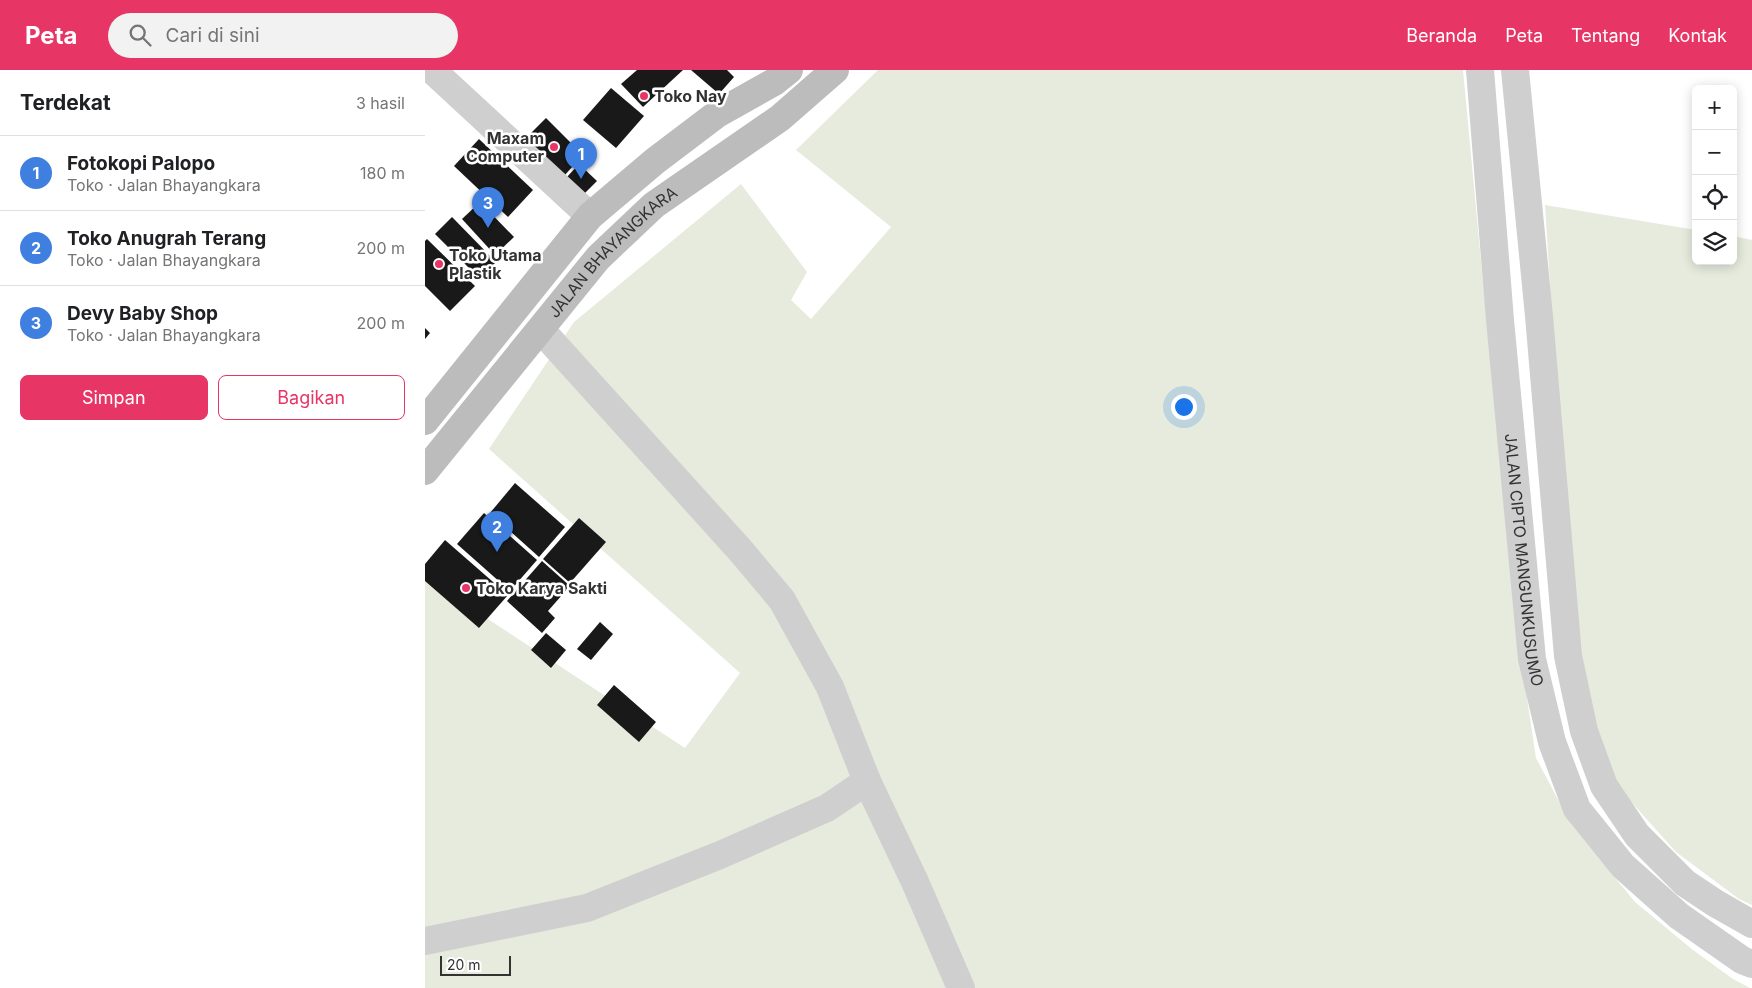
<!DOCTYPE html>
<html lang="id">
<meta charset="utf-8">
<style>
:root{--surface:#fff;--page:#f2f2f2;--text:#202124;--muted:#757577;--line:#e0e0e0;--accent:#e73566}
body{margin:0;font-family:Inter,sans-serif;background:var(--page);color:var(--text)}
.controls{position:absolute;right:15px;top:15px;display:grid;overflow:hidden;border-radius:8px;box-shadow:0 2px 12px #0003}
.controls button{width:45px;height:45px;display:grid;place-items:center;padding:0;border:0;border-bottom:1px solid var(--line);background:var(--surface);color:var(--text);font:25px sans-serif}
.scale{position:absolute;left:15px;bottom:12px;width:71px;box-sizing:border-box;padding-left:5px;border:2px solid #323232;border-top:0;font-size:14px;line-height:18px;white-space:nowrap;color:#323232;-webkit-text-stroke:4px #fff;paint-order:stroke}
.you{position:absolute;left:758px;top:336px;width:18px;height:18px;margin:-12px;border:4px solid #fff;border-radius:50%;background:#1a73e8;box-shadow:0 0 0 8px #1a73e833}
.badge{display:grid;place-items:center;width:32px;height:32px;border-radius:50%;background:var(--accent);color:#fff;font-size:16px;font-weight:700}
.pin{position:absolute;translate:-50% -41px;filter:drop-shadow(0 1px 2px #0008)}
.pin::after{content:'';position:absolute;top:26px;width:18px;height:15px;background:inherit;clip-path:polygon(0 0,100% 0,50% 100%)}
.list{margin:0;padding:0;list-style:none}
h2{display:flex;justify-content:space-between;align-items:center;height:65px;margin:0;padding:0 20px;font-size:21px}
h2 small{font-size:16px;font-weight:400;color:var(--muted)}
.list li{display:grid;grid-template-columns:32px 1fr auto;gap:15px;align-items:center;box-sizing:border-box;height:75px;padding:0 20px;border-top:1px solid var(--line)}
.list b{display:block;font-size:19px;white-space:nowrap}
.list p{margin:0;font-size:16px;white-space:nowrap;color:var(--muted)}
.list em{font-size:16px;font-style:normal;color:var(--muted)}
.actions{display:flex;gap:10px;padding:15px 20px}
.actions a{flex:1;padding:11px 0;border:1px solid var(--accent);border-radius:8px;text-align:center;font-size:18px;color:var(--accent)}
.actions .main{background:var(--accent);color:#fff}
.icon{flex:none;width:28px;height:28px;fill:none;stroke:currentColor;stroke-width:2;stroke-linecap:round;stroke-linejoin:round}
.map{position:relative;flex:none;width:1327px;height:918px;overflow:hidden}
header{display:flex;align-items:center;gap:30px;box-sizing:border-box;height:70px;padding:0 25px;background:var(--accent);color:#fff}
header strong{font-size:24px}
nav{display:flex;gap:28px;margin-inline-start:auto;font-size:18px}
.search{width:350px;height:45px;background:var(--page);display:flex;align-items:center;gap:12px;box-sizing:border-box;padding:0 18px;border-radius:28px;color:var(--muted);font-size:19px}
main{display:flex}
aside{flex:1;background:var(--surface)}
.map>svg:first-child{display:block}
</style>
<header>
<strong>Peta</strong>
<div class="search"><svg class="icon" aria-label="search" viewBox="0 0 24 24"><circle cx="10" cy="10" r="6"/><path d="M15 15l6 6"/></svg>Cari di sini</div>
<nav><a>Beranda</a><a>Peta</a><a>Tentang</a><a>Kontak</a></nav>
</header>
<main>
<aside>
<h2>Terdekat<small>3 hasil</small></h2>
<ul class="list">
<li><span class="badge" style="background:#3f7fe0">1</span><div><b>Fotokopi Palopo</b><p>Toko · Jalan Bhayangkara</p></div><em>180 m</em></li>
<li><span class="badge" style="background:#3f7fe0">2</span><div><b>Toko Anugrah Terang</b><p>Toko · Jalan Bhayangkara</p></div><em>200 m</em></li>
<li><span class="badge" style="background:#3f7fe0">3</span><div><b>Devy Baby Shop</b><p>Toko · Jalan Bhayangkara</p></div><em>200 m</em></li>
</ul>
<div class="actions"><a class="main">Simpan</a><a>Bagikan</a></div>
</aside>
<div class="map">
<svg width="1327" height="918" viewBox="0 0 1327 918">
<rect width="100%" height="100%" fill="#fff"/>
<g fill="#e7ebdd">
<polygon points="453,0 1038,0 1089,542 1111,688 1146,754 1210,832 1268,880 1308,909 1325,918 0,918 0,508 260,678 315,603 64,379 149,252 316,114 382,202 366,230 386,249 466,157 371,80"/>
<polygon points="1120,135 1271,160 1271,191 1308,191 1308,166 1327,170 1327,835 1314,829 1251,782 1193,717 1168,660 1153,583 1134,358"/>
</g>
<g fill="#191919">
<polygon points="212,0 258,0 218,37 196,14"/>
<polygon points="266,0 302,0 309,7 294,24"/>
<polygon points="186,18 219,46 191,78 158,50"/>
<polygon points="121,48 158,85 139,106 101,68"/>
<polygon points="54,69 108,120 83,147 29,96"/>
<polygon points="154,94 172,111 158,125 141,108"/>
<polygon points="55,132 89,167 70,185 37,149"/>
<polygon points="27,147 71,192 55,209 10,164"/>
<polygon points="2,169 50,216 25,241 0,216 0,171"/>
<polygon points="0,258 5,263 0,269"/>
<polygon points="90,413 140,457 114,487 65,443"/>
<polygon points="59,443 112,490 85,521 32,474"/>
<polygon points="154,448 181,472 145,513 118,489"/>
<polygon points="20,470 83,525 54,558 0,511 0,494"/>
<polygon points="117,491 145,516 123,541 130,548 117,563 82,531"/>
<polygon points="175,552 188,564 166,590 152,579"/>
<polygon points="121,563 141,580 126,598 106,580"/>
<polygon points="189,615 231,652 214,672 172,635"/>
</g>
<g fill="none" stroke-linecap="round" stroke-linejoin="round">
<g stroke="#cfcfcf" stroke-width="28">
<polyline points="7,0 165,146"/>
<polyline points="116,260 315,480 357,530 405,617 442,711 490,812 536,918"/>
<polyline points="0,871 162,838 295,785 402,738 442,711"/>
</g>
<g stroke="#cfcfcf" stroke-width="28">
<path id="s1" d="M 1055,0 L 1075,250 L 1107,589 L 1127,672 L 1152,739 L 1198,796 L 1254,846 L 1317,890 L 1327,894"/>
<polyline points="1090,0 1114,246 1143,586 1159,661 1179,716 1212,765 1260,813 1290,833 1327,854"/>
</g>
<g stroke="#bcbcbc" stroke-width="28">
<polyline points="0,351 165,146 230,91 292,44 349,12 364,0"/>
<path id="s2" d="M 0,401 L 173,188 L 229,135 L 355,48 L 410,0"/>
</g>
</g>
<g fill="#e73566" stroke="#fff" stroke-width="2">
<circle cx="219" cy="26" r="5"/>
<circle cx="129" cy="77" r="5"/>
<circle cx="14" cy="194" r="5"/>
<circle cx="41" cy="518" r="5"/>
</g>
<g text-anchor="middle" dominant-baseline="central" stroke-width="5" stroke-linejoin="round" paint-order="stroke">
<g font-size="16" font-weight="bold" fill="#323232" stroke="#fff" text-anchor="start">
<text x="229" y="26">Toko Nay</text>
<text x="119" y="68" text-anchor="end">Maxam<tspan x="119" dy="18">Computer</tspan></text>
<text x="24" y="185">Toko Utama<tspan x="24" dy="18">Plastik</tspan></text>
<text x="51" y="518">Toko Karya Sakti</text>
</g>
<g font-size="16" fill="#323232" stroke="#fff">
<text stroke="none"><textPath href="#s2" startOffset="289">JALAN BHAYANGKARA</textPath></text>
<text stroke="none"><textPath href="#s1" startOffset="492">JALAN CIPTO MANGUNKUSUMO</textPath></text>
</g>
</g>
</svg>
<div class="controls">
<button>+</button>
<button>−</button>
<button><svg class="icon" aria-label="locate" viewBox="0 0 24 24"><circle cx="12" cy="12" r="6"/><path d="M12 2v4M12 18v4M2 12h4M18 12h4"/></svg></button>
<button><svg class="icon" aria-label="layers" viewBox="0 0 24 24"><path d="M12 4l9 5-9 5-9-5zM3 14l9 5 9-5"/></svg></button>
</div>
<div class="scale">20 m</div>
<div class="you"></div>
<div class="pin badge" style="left:156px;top:109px;background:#3f7fe0">1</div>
<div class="pin badge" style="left:72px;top:482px;background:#3f7fe0">2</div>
<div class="pin badge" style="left:63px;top:158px;background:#3f7fe0">3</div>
</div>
</main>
